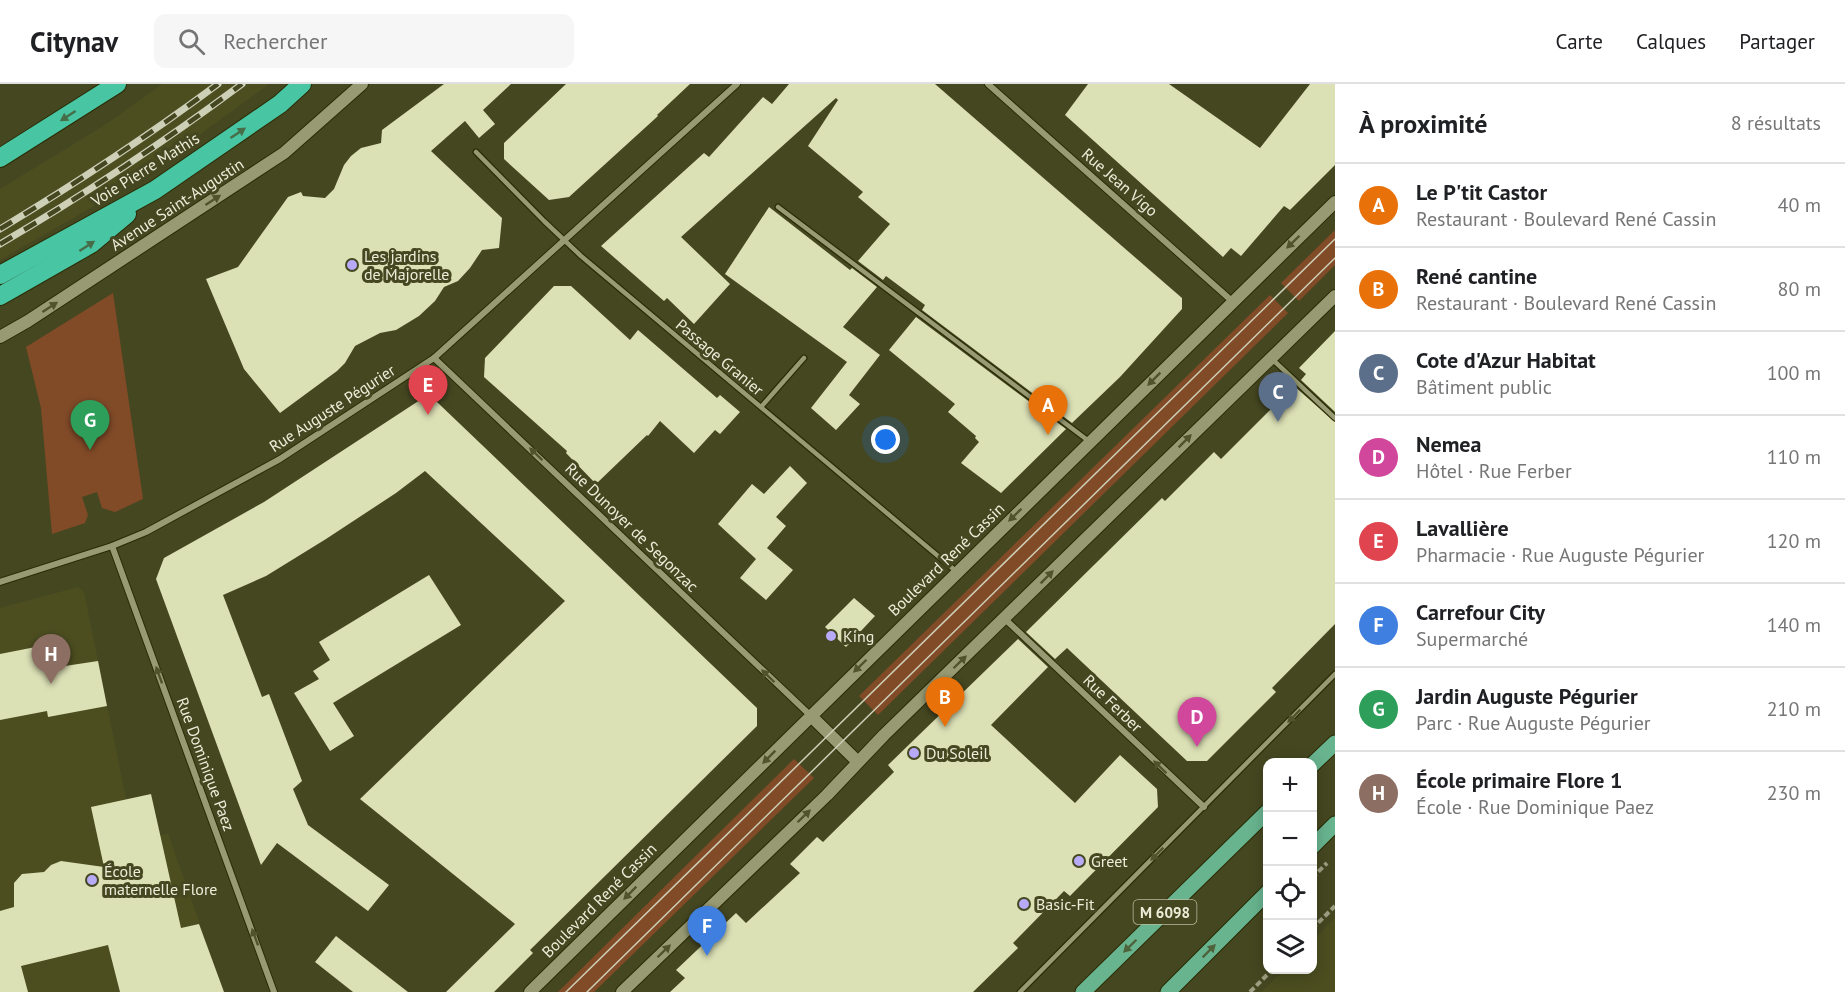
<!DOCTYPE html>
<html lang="fr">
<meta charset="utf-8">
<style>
:root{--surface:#fff;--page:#f6f6f6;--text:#202124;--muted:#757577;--line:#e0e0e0;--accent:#d93025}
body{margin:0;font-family:"PT Sans",sans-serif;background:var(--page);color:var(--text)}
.controls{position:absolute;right:18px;bottom:18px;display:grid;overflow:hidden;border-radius:12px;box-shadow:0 3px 15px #0003}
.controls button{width:54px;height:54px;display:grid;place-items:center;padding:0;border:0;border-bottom:2px solid var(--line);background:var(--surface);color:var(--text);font:30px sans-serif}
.you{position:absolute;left:886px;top:356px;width:21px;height:21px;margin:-15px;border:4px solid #fff;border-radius:50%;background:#1a73e8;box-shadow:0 0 0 9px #1a73e833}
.badge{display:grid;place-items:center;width:39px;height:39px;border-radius:50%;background:var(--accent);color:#fff;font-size:20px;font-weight:700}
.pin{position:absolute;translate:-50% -50px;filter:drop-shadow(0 2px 3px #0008)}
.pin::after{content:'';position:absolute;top:32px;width:21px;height:18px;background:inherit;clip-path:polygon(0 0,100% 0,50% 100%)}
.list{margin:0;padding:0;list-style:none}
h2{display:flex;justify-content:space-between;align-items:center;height:78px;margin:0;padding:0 24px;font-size:26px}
h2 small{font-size:20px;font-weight:400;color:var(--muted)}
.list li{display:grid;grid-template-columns:39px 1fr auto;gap:18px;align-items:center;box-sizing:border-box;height:84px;padding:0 24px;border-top:2px solid var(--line)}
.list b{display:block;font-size:22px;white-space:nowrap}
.list p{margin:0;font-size:20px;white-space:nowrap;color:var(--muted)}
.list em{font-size:20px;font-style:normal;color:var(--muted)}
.icon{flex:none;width:33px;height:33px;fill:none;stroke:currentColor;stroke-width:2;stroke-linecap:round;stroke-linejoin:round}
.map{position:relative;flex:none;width:1335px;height:908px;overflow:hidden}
header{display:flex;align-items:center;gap:36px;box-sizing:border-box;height:84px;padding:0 30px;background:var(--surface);border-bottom:2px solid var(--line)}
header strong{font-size:28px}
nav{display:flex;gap:33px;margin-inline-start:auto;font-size:21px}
.search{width:420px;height:54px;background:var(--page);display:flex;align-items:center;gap:15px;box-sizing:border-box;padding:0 21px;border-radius:12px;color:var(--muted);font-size:22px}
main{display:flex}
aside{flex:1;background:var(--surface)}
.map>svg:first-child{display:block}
</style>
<header>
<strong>Citynav</strong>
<div class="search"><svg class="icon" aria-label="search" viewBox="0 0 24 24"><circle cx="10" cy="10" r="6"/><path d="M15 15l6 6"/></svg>Rechercher</div>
<nav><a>Carte</a><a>Calques</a><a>Partager</a></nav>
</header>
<main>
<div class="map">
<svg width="1335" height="908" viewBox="0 0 1335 908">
<rect width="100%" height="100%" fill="#454721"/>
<g fill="#4c4e20">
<polygon points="162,0 269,0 131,101 0,176 0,105 108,39"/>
<polygon points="78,503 84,508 126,715 160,751 168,750 224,908 0,908 0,524"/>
<polygon points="1335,834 1335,908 1261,908 1284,886 1312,886 1313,856"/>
</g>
<g fill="#824b28">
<polygon points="1335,146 1335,181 1299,217 1281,199"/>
<polygon points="113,209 143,415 115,428 102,424 97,408 82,413 88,431 85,439 52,450 41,324 26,263"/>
<polygon points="1270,211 1288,229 878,631 859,612"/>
<polygon points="794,675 814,694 594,908 558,908"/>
</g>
<g fill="#dce0b5">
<polygon points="444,0 511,0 483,26 495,40 479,54 465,37 431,67 502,134 499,164 482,166 470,184 458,197 444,203 435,217 419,232 396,246 380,249 355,262 345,279 337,287 280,329 244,285 206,195 238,183 288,113 301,108 303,112 325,114 334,105 344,81 351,72 361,64 381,59 382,46"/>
<polygon points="566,0 690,0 657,31 658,32 569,113 549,116 504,75 504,59"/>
<polygon points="789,0 935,0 1182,214 1182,225 1120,293 1072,339 922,226 925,221 894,198 886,192 883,196 858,177 890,140 858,113 863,108 808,62 838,16 836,14 681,153 730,200 694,240 667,214 664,217 601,162 704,69 709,73 763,13 772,20"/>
<polygon points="1088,0 1169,0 1260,64 1310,0 1335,0 1335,81 1290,126 1284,122 1241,172 1231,164 1223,173 1065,31"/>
<polygon points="769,123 850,186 852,184 877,203 843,243 880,271 849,311 860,320 836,346 811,324 847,278 725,190"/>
<polygon points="554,202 571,202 630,256 638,246 717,314 720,311 740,328 720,350 715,346 694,369 660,337 648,352 647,351 596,400 566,369 567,367 484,293 485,274"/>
<polygon points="916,233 1066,345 1001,409 961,379 979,358 975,354 976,352 948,328 955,320 889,266"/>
<polygon points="1335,247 1335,328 1301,296 1306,290 1299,284"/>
<polygon points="1294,302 1335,338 1335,540 1272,604 1276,608 1207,677 1187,677 1067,564 1055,575 1026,548 1162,414 1165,417 1214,368 1221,375"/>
<polygon points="420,316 437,318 757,624 757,642 530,866 533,869 494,908 446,908 515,840 360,715 565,517 425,387 396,409 326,455 266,492 223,511 262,613 269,610 302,697 293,705 308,741 389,801 368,827 277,759 261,781 156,495 164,474 264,418"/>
<polygon points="790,382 807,399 776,433 786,442 767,464 793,486 766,516 740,494 756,475 718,440 752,400 764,410"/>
<polygon points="429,491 461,541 333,619 354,652 330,667 294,609 319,595 313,587 330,576 319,558"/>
<polygon points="854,514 875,532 846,563 825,543"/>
<polygon points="1018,555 1048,583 991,641 1075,719 1120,671 1157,705 1158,723 1070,812 1064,807 1013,859 1018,864 973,908 670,908 685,894 676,886 736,829 746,839 800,789 790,780 817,753 823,758 894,688 888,681"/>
<polygon points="61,558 65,582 98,577 107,622 48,633 47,627 0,636 0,570"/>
<polygon points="151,710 181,844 199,840 224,908 120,908 108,861 21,882 28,908 0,908 0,827 14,823 14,799 22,790 44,788 51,781 61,777 104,783 91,723"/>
<polygon points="336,852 408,908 353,908 315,878"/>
</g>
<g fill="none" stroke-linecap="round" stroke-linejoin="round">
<defs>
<g id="lane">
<polyline points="476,68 544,137 581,172 957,488"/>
<polyline points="778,123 1090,358"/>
<polyline points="1272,275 1335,334"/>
<polyline points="761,323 804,274"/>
<polyline points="1020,908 1335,590"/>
</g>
<g id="street">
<polyline points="988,0 1232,217"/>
<polyline points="434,274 811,632"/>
<polyline points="112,462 274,908"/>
<polyline points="0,498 112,462 146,448 280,375 434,274 737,0"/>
<polyline points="1005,535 1204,723"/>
</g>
<g id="secondary">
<polyline points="0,253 28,237 284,69 362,0"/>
<polyline points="811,632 858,678"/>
<polyline points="530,908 1335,118"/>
<polyline points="622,908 827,711 884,651 1335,212"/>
</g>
<g id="primary">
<polyline points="1312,681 1335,659"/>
<polyline points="1312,763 1335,740"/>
<polyline points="1083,908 1268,727"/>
<polyline points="1168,908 1268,808"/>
</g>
<g id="highway">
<polyline points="0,74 117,0"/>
<polyline points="0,191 155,106 280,20 302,0"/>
<polyline points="0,212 91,160 127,130"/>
</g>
</defs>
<use href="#lane" stroke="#2b2c05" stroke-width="7"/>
<use href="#street" stroke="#2b2c05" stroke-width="8"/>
<use href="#secondary" stroke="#2b2c05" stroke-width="14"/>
<use href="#primary" stroke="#2b2c05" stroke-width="17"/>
<use href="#highway" stroke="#2b2c05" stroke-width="20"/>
<g stroke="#9d9f82" stroke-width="4" stroke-dasharray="6 3" stroke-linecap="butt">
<polyline points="1312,794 1327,779"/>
<polyline points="1312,845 1335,822"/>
<polyline points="1250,908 1272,886"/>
</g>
<use href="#lane" stroke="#979a72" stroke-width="4.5"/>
<use href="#street" stroke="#979a72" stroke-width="6"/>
<use href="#secondary" stroke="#979a72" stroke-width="12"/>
<use href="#primary" stroke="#68b48f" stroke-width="15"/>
<use href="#highway" stroke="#48c5a2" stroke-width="18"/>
<g stroke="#cdcfb7" stroke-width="1.5">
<polyline points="566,908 1335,155"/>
<polyline points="587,908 1335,174"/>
</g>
<defs>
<g id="rail">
<path d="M 0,145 C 75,100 148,52 218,0"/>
<path d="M 0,160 C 84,111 164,58 242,0"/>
</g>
</defs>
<use href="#rail" stroke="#cdcfb7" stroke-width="7"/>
<use href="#rail" stroke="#454721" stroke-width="4.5" stroke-dasharray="14" stroke-linecap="butt"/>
</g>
<defs><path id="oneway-solid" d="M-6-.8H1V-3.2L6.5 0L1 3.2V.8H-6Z" transform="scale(1.5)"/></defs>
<g fill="#466d48">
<use href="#oneway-solid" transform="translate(68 32) rotate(147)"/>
<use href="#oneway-solid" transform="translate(238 49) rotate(-34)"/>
<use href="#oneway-solid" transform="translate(87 162) rotate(-33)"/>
</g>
<g fill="#51532d">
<use href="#oneway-solid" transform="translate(213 116) rotate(-33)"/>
<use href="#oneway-solid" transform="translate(1293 158) rotate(136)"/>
<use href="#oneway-solid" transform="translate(50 223) rotate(-33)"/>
<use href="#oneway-solid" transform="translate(1154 295) rotate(135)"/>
<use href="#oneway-solid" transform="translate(1185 357) rotate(-45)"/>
<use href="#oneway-solid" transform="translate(536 370) rotate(-136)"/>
<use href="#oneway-solid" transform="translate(1015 431) rotate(136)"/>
<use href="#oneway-solid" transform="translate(1047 493) rotate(-45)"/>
<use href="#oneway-solid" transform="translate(960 578) rotate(-44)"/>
<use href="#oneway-solid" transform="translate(860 582) rotate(136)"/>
<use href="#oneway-solid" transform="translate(159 591) rotate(-110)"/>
<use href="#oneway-solid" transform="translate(768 592) rotate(-136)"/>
<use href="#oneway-solid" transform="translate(1294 632) rotate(135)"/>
<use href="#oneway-solid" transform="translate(769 673) rotate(135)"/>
<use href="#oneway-solid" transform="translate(1160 683) rotate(-136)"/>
<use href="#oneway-solid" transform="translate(804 732) rotate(-44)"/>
<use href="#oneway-solid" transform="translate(1157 770) rotate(135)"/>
<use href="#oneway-solid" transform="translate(630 809) rotate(135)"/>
<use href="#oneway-solid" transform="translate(255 853) rotate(-110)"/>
<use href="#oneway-solid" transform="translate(664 867) rotate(-44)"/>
</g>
<g fill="#4e623c">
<use href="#oneway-solid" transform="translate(1130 862) rotate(136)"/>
<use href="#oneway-solid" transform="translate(1209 867) rotate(-45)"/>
</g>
<g fill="#b7abf7" stroke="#454721" stroke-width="2">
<circle cx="352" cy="181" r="6"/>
<circle cx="831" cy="552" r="6"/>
<circle cx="914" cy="669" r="6"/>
<circle cx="1079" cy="777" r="6"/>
<circle cx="92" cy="796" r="6"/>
<circle cx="1024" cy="820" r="6"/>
</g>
<g text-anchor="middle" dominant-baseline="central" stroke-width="6" stroke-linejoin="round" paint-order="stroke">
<rect fill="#454721" stroke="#babca2" stroke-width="1.5" x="1133.5" y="816" width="63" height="24" rx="4.5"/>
<g font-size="15" font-weight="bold" fill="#eceed9">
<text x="1165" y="828">M 6098</text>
</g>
<g font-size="16" fill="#eceed9" stroke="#454721">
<text transform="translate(145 85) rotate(-32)">Voie Pierre Mathis</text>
<text transform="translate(1120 98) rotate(41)">Rue Jean Vigo</text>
<text transform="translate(177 120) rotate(-33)">Avenue Saint-Augustin</text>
<text transform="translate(720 273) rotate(40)">Passage Granier</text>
<text transform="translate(332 324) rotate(-33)">Rue Auguste Pégurier</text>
<text transform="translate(632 443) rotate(44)">Rue Dunoyer de Segonzac</text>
<text transform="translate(946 475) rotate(-44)">Boulevard René Cassin</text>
<text transform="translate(1113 619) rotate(44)">Rue Ferber</text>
<text transform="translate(206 680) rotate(70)">Rue Dominique Paez</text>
<text transform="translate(599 816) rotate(-45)">Boulevard René Cassin</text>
</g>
<g font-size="16" fill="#eceed9" stroke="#454721" text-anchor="start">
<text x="364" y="172">Les jardins<tspan x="364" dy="18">de Majorelle</tspan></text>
<text x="843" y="552">King</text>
<text x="926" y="669">Du Soleil</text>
<text x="1091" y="777">Greet</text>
<text x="104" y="787">École<tspan x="104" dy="18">maternelle Flore</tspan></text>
<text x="1036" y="820">Basic-Fit</text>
</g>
</g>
</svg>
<div class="controls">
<button>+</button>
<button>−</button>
<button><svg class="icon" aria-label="locate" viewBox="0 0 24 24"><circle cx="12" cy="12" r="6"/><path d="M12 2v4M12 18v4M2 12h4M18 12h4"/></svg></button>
<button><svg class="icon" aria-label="layers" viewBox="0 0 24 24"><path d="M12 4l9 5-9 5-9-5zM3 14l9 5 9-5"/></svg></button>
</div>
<div class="you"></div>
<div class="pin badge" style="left:1048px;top:351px;background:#e8710a">A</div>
<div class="pin badge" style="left:945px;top:643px;background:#e8710a">B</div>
<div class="pin badge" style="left:1278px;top:338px;background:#5c6f8a">C</div>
<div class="pin badge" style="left:1197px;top:663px;background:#d1479c">D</div>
<div class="pin badge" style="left:428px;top:331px;background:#e0444e">E</div>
<div class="pin badge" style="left:707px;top:872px;background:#3f7fe0">F</div>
<div class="pin badge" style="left:90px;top:366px;background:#2e9e5b">G</div>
<div class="pin badge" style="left:51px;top:600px;background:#8d6e63">H</div>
</div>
<aside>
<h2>À proximité<small>8 résultats</small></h2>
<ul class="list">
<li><span class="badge" style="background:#e8710a">A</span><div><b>Le P'tit Castor</b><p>Restaurant · Boulevard René Cassin</p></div><em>40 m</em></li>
<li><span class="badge" style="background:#e8710a">B</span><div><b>René cantine</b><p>Restaurant · Boulevard René Cassin</p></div><em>80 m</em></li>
<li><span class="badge" style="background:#5c6f8a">C</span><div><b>Cote d'Azur Habitat</b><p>Bâtiment public</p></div><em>100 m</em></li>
<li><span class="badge" style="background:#d1479c">D</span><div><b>Nemea</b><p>Hôtel · Rue Ferber</p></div><em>110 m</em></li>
<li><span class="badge" style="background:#e0444e">E</span><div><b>Lavallière</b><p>Pharmacie · Rue Auguste Pégurier</p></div><em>120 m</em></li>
<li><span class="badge" style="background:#3f7fe0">F</span><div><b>Carrefour City</b><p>Supermarché</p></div><em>140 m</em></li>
<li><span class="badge" style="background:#2e9e5b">G</span><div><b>Jardin Auguste Pégurier</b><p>Parc · Rue Auguste Pégurier</p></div><em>210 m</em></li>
<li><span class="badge" style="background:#8d6e63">H</span><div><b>École primaire Flore 1</b><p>École · Rue Dominique Paez</p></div><em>230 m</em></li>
</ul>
</aside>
</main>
